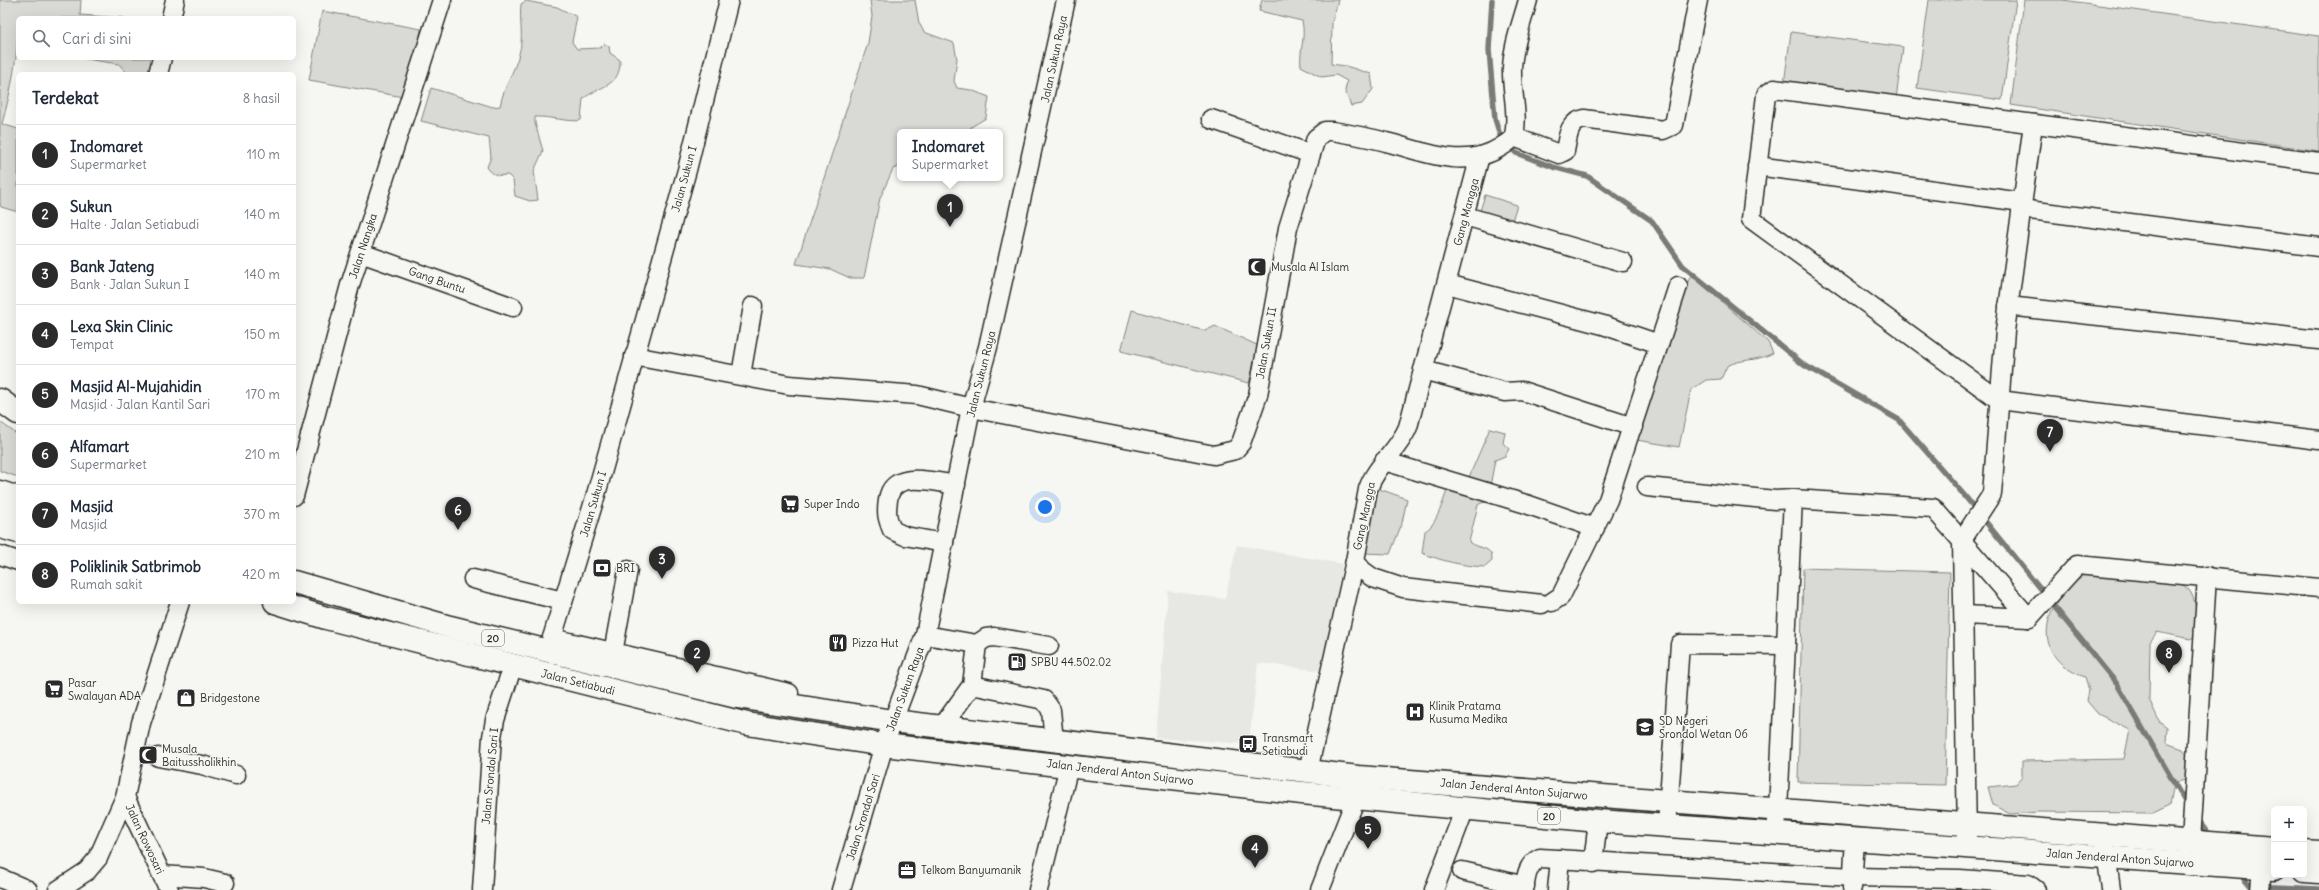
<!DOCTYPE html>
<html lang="id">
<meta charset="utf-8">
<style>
:root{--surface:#fff;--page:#f2f2f3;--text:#1f2937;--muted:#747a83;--line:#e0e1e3;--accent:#2b2b2b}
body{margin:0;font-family:Delius,sans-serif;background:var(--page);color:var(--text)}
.controls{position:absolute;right:12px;bottom:12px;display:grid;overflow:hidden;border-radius:6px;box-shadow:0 4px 16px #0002}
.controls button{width:36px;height:36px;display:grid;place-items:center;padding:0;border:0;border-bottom:1px solid var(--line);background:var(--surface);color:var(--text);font:20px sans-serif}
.you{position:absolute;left:1045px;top:507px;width:14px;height:14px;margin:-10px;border:3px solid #fff;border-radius:50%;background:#1a73e8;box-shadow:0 0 0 6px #1a73e833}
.badge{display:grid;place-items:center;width:26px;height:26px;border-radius:50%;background:var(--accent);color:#fff;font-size:13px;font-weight:700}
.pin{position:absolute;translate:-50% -33px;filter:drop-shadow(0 1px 2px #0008)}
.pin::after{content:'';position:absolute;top:21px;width:14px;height:12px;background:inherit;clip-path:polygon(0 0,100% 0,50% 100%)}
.popup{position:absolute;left:897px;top:129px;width:106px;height:52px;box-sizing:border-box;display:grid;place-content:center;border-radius:6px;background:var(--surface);filter:drop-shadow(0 1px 3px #0005);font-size:13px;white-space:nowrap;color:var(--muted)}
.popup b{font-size:15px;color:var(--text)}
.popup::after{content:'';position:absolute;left:50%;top:100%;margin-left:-8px;border:8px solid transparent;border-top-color:var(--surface)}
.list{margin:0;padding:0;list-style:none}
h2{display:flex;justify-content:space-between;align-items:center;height:52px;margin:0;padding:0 16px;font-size:17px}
h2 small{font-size:13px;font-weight:400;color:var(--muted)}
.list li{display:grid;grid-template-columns:26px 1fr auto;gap:12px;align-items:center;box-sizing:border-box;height:60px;padding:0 16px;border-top:1px solid var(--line)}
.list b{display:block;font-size:15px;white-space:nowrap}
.list p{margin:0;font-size:13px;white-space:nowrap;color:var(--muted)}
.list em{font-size:13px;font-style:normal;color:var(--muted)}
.icon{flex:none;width:22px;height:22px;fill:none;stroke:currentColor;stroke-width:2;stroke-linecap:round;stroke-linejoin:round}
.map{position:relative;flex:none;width:2319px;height:890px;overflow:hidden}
.search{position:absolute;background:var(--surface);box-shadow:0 4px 16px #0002;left:16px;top:16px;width:280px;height:44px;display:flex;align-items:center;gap:10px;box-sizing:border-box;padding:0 14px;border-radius:6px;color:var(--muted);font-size:15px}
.panel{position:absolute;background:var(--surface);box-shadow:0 4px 16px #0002;left:16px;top:72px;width:280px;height:532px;border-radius:6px}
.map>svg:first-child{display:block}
</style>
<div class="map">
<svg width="2319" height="890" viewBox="0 0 2319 890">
<rect width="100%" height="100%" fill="#f6f6f2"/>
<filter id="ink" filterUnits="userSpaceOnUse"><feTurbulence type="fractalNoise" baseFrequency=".025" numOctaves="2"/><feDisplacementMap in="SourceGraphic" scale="8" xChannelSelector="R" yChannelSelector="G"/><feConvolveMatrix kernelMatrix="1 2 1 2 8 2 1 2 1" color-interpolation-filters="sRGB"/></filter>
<g filter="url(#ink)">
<polygon fill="#e7e7e3" points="1237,545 1342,564 1323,671 1258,663 1249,744 1156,738 1168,591 1225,599"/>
<g fill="#d9d9d5" stroke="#828280">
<path d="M 0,0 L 81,0 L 80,15 L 124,18 L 18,18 C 18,57 12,87 2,124 L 18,129 L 18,212 L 1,207 L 0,204 Z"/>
<polygon points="870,0 915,0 919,23 924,32 954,43 957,59 954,81 957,88 971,90 989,97 986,118 971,127 969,132 900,132 900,166 893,169 880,198 864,278 850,278 830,269 796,264 868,43 872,16"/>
<path d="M 1262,0 L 1338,0 L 1332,23 L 1331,64 L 1346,66 L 1371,74 L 1373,89 L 1362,104 L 1351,106 L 1345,91 L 1347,81 L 1336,75 L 1321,77 L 1301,66 C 1299,49 1306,39 1302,21 L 1259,11 Z"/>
<polygon points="1929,0 2016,0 2002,100 1917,88"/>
<polygon points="2024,0 2063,0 2319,36 2319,151 2011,105"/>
<path d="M 526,1 L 557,7 L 577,17 L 572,42 L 577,49 L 600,48 L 604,44 L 609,46 L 610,53 L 620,60 C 621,87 600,85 583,99 L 581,120 C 572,123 548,116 535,117 L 535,123 L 543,151 L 534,171 L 538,200 L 530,201 L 515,196 L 513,180 L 508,175 C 498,176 493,176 487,167 L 491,157 L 489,138 L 421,121 L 431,88 L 493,107 L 500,106 C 504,86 514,73 519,54 C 524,37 519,21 521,4 Z"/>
<polygon points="322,11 421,29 409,98 309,80"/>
<polygon points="1791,32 1903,47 1896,99 1784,84"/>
<polygon points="79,58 155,58 151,74 128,74 119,64"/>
<polygon points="1485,195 1517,205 1511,224 1479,214"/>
<path d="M 1691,275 L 1768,342 L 1773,353 C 1756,362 1742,358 1727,366 L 1721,379 L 1706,380 L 1691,390 L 1679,447 L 1624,438 L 1658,348 Z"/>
<polygon points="1132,310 1205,331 1215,326 1259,346 1249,383 1121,351"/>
<polygon points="0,422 18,435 18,477 0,471"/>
<path d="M 1490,428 L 1505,432 L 1503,443 L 1509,449 L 1505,456 L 1495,460 L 1487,502 L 1481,503 L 1478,505 L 1469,542 C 1478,550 1493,545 1492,561 L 1485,567 C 1463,566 1442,561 1422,553 L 1425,531 C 1439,524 1445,491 1453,476 L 1469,477 Z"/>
<polygon points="1374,487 1407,499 1402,523 1390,554 1362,553"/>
<polygon points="1803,568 1950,572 1945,785 1798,782"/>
<path d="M 2087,574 C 2109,575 2181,572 2191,593 C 2197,604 2197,619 2198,632 L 2191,639 L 2157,632 L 2150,642 L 2149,699 L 2159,721 L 2167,727 L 2166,743 L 2183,749 L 2191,760 L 2188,780 L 2174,782 L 2170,805 L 2153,813 L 2038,812 L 2010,814 L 1993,805 L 1988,787 L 2016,784 L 2022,777 L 2022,761 L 2124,759 L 2130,730 L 2098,714 L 2087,701 L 2089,690 L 2085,677 C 2043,663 2036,625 2064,593 C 2071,586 2078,577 2087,574 Z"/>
</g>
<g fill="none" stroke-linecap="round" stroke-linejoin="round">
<g stroke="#7a7a78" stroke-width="5.5">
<polyline points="1492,0 1489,50 1495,119 1500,135 1516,153 1553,167 1587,176 1652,221 1683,266 1804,365 1899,420 1964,495 2117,684 2188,807"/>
<polyline points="2197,818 2211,837"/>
<polyline points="2238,872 2250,886 2319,889"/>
</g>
<polyline stroke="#cdcdca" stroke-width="18" stroke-dasharray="18 9" stroke-linecap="butt" points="138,753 158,757"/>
<defs>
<g id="minor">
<polyline points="171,18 175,0"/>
<polyline points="158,74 162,58"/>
<polyline points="1211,119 1311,154"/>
<path d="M 1514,137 L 1559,154 L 1565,151 C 1568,137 1568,122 1584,119 L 1663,130 L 1674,125 L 1698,0"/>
<polyline points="2319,162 1774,89 1766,95 1751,219 1999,400 2319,440"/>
<polyline points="1757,166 2022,202"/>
<polyline points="2021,209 2319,247"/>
<polyline points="1465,216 1623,262"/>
<polyline points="361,253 513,307"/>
<polyline points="1447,284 1603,325 1659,344"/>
<polyline points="2008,306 2319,340"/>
<path d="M 634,356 L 789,385 L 917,395 L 971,408 L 1214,455 L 1235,450 L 1241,443 L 1258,395 L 1288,228 L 1316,138 L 1325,131 L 1332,131 C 1350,134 1368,137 1386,142 C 1423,151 1464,171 1501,147 C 1505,144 1512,141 1514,135 C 1519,114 1511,90 1512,68 C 1513,45 1522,22 1528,0"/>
<polyline points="1423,370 1505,392 1522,391 1633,427"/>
<polyline points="741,375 753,306"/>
<polyline points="1384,461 1526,504 1595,528"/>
<polyline points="1647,487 1775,500 1793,499 1933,508 2029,618"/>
<polyline points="294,496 350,285 442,0"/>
<polyline points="0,529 18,534"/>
<path d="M 944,543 L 905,536 L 892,530 C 887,518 886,513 888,500 C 892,469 934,482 956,485"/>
<polyline points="0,555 18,561"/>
<polyline points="1355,561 1362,570 1373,578 1403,588 1542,604"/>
<polyline points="473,579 563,601"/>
<polyline points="1552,602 1561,596 1608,500 1678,286"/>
<polyline points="1964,615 2029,618"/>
<polyline points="2029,618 2077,565 2319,588"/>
<polyline points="925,635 977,644 972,685 941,728"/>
<polyline points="552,638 789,693"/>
<polyline points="977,644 986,638 994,637 1049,646"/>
<polyline points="548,651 595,498 687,170 729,0"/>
<polyline points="613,653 628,570"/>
<polyline points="972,685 1044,700 1051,710 1054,741"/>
<polyline points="158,757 202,765 236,775"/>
<path d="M 1308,771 L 1355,561 L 1368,489 C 1376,465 1399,450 1408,427 L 1480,156"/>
<polyline points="125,797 169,890"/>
<polyline points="1667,826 1680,644 1785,645"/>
<polyline points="1775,834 1778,810 1793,499"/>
<polyline points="1967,838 1962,540 1992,494 2005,331 2033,124"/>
<polyline points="2191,842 2207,576"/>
<polyline points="2105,844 2111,890"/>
<polyline points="1593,863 1598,821"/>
<polyline points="1462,871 1525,886"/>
<polyline points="162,875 204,878 225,883"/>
<polyline points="0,878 28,890"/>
<polyline points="1852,888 1855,839"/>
<polyline points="58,890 87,871 98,858 125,797 141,723 180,602"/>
<polyline points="482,890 492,737 495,720 513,665"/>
<polyline points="841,890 884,745 925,635 971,408 988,347 1066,0"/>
<polyline points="1038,890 1069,766"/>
<polyline points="1320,890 1356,798 1357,786"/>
<polyline points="1434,890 1465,808"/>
<path d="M 1524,890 C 1526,877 1527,864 1540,858 L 1853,877 L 1960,879 L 2028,884 L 2036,890"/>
<polyline points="1557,890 1560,859"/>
<polyline points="2260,890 2262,868"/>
</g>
<g id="highway">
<polyline points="0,400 18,413"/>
<polyline points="0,492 18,498"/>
<polyline points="0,513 18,519"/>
<polyline points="294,582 450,627 737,697 893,721 1358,777 2274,848"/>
<polyline points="275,602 326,618 747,724 884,745 1302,793 1598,821 2274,869"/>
<polyline points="2304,851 2319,852"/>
<polyline points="2304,871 2319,872"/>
</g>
</defs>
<use href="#minor" stroke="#2b2b2b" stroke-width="21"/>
<use href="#highway" stroke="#2b2b2b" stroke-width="25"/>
<use href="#minor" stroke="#f6f6f2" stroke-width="18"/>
<use href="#highway" stroke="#f6f6f2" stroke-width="22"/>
</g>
</g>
<defs>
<symbol id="mosque-square" viewBox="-11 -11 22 22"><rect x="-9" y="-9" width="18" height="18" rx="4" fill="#2b2b2b" stroke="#f6f6f2"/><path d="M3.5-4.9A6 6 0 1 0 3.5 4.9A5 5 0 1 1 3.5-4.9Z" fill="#fff"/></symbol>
<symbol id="supermarket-square" viewBox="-11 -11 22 22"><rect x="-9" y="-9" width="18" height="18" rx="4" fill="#2b2b2b" stroke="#f6f6f2"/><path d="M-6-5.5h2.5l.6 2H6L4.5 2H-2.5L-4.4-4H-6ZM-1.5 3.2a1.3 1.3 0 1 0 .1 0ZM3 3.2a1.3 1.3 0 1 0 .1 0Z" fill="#fff"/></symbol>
<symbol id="bank-square" viewBox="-11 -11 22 22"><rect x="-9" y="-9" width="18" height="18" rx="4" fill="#2b2b2b" stroke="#f6f6f2"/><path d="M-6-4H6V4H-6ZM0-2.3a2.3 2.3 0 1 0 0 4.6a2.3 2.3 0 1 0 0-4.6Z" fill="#fff"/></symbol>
<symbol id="restaurant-square" viewBox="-11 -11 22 22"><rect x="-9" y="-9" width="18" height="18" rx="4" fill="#2b2b2b" stroke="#f6f6f2"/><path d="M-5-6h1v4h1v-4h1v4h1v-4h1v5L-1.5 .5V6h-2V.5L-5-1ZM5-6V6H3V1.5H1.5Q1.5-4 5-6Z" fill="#fff"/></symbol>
<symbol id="fuel-square" viewBox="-11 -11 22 22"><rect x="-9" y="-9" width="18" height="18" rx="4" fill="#2b2b2b" stroke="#f6f6f2"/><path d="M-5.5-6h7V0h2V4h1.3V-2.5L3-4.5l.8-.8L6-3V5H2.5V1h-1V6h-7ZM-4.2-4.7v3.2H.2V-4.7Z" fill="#fff"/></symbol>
<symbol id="shop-square" viewBox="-11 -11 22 22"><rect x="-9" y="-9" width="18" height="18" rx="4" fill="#2b2b2b" stroke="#f6f6f2"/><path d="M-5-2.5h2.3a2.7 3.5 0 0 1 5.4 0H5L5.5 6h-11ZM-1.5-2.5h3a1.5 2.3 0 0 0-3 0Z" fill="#fff"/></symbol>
<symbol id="hospital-square" viewBox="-11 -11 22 22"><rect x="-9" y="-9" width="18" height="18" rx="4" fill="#2b2b2b" stroke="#f6f6f2"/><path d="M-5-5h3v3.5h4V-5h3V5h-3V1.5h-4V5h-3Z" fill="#fff"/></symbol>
<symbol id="school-square" viewBox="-11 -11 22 22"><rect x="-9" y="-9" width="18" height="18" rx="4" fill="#2b2b2b" stroke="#f6f6f2"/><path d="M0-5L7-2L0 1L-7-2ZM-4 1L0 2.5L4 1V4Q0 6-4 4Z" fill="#fff"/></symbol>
<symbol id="bus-square" viewBox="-11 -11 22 22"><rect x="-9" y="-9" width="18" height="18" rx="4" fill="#2b2b2b" stroke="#f6f6f2"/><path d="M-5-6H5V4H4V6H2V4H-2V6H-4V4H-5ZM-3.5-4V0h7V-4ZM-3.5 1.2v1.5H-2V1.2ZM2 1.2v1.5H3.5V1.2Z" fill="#fff"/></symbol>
<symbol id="office-square" viewBox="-11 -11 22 22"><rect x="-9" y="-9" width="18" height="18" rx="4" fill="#2b2b2b" stroke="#f6f6f2"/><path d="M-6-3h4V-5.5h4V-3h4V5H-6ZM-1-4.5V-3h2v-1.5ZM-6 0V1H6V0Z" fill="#fff"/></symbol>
</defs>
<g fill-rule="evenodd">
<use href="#mosque-square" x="1246" y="256" width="22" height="22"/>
<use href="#supermarket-square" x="779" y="493" width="22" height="22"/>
<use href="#bank-square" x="591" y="557" width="22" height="22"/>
<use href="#restaurant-square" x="827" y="632" width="22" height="22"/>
<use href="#fuel-square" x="1006" y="651" width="22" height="22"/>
<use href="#supermarket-square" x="43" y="678" width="22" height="22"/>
<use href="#shop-square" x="175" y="687" width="22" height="22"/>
<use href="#hospital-square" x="1404" y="701" width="22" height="22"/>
<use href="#school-square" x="1634" y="716" width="22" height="22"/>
<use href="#bus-square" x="1237" y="733" width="22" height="22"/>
<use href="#mosque-square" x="137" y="744" width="22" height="22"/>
<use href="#office-square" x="896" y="859" width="22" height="22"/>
</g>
<g text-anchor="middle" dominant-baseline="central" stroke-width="3" stroke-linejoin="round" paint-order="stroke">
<g fill="#f6f6f2" stroke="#686867" stroke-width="1">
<rect x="482" y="630" width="22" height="16" rx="3"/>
<rect x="1538" y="808" width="22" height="16" rx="3"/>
</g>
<g font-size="10" font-weight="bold" fill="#2b2b2b">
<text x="493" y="638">20</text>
<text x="1549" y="816">20</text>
</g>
<g font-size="11" fill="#2b2b2b" stroke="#f6f6f2">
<text transform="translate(1054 59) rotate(-78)">Jalan Sukun Raya</text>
<text transform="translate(684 179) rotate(-75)">Jalan Sukun I</text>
<text transform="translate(1466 212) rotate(-75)">Gang Mangga</text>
<text transform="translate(363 246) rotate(-72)">Jalan Nangka</text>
<text transform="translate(437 280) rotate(19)">Gang Buntu</text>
<text transform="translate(1266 343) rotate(-80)">Jalan Sukun II</text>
<text transform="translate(981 374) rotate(-76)">Jalan Sukun Raya</text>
<text transform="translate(593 504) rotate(-74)">Jalan Sukun I</text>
<text transform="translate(1364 516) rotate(-78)">Gang Mangga</text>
<text transform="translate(578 682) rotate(14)">Jalan Setiabudi</text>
<text transform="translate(905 689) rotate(-70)">Jalan Sukun Raya</text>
<text transform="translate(1120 772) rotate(7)">Jalan Jenderal Anton Sujarwo</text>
<text transform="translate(490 776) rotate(-85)">Jalan Srondol Sari I</text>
<text transform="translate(1514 789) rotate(5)">Jalan Jenderal Anton Sujarwo</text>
<text transform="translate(863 817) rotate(-73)">Jalan Srondol Sari</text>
<text transform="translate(145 839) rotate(65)">Jalan Rowosari</text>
<text transform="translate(2120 858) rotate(4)">Jalan Jenderal Anton Sujarwo</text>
</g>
<g font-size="11" fill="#2b2b2b" stroke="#f6f6f2" text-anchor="start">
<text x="1271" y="267">Musala Al Islam</text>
<text x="804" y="504">Super Indo</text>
<text x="616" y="568">BRI</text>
<text x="852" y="643">Pizza Hut</text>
<text x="1031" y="662">SPBU 44.502.02</text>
<text x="68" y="683">Pasar<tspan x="68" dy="13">Swalayan ADA</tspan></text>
<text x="200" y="698">Bridgestone</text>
<text x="1429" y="706">Klinik Pratama<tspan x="1429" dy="13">Kusuma Medika</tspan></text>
<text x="1659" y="721">SD Negeri<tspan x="1659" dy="13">Srondol Wetan 06</tspan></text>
<text x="1262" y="738">Transmart<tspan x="1262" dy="13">Setiabudi</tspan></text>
<text x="162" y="749">Musala<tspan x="162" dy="13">Baitussholikhin</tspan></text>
<text x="921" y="870">Telkom Banyumanik</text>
</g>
</g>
</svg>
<div class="controls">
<button>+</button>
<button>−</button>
</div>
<div class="you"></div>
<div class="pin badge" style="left:950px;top:227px">1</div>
<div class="popup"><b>Indomaret</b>Supermarket</div>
<div class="pin badge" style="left:697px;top:673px">2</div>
<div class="pin badge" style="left:662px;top:579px">3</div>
<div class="pin badge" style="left:1255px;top:868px">4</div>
<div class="pin badge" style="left:1368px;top:849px">5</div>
<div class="pin badge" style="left:458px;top:530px">6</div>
<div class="pin badge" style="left:2050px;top:452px">7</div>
<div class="pin badge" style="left:2169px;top:673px">8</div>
<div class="search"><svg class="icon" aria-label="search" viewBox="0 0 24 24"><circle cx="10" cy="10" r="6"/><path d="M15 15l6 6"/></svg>Cari di sini</div>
<section class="panel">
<h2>Terdekat<small>8 hasil</small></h2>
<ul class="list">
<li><span class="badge">1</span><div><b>Indomaret</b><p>Supermarket</p></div><em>110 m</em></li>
<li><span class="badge">2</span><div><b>Sukun</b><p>Halte · Jalan Setiabudi</p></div><em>140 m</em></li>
<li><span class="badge">3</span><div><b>Bank Jateng</b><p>Bank · Jalan Sukun I</p></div><em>140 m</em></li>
<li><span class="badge">4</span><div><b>Lexa Skin Clinic</b><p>Tempat</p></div><em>150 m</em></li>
<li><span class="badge">5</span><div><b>Masjid Al-Mujahidin</b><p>Masjid · Jalan Kantil Sari</p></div><em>170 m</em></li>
<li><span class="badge">6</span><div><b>Alfamart</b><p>Supermarket</p></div><em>210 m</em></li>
<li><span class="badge">7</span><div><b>Masjid</b><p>Masjid</p></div><em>370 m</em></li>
<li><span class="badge">8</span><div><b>Poliklinik Satbrimob</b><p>Rumah sakit</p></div><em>420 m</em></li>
</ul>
</section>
</div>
